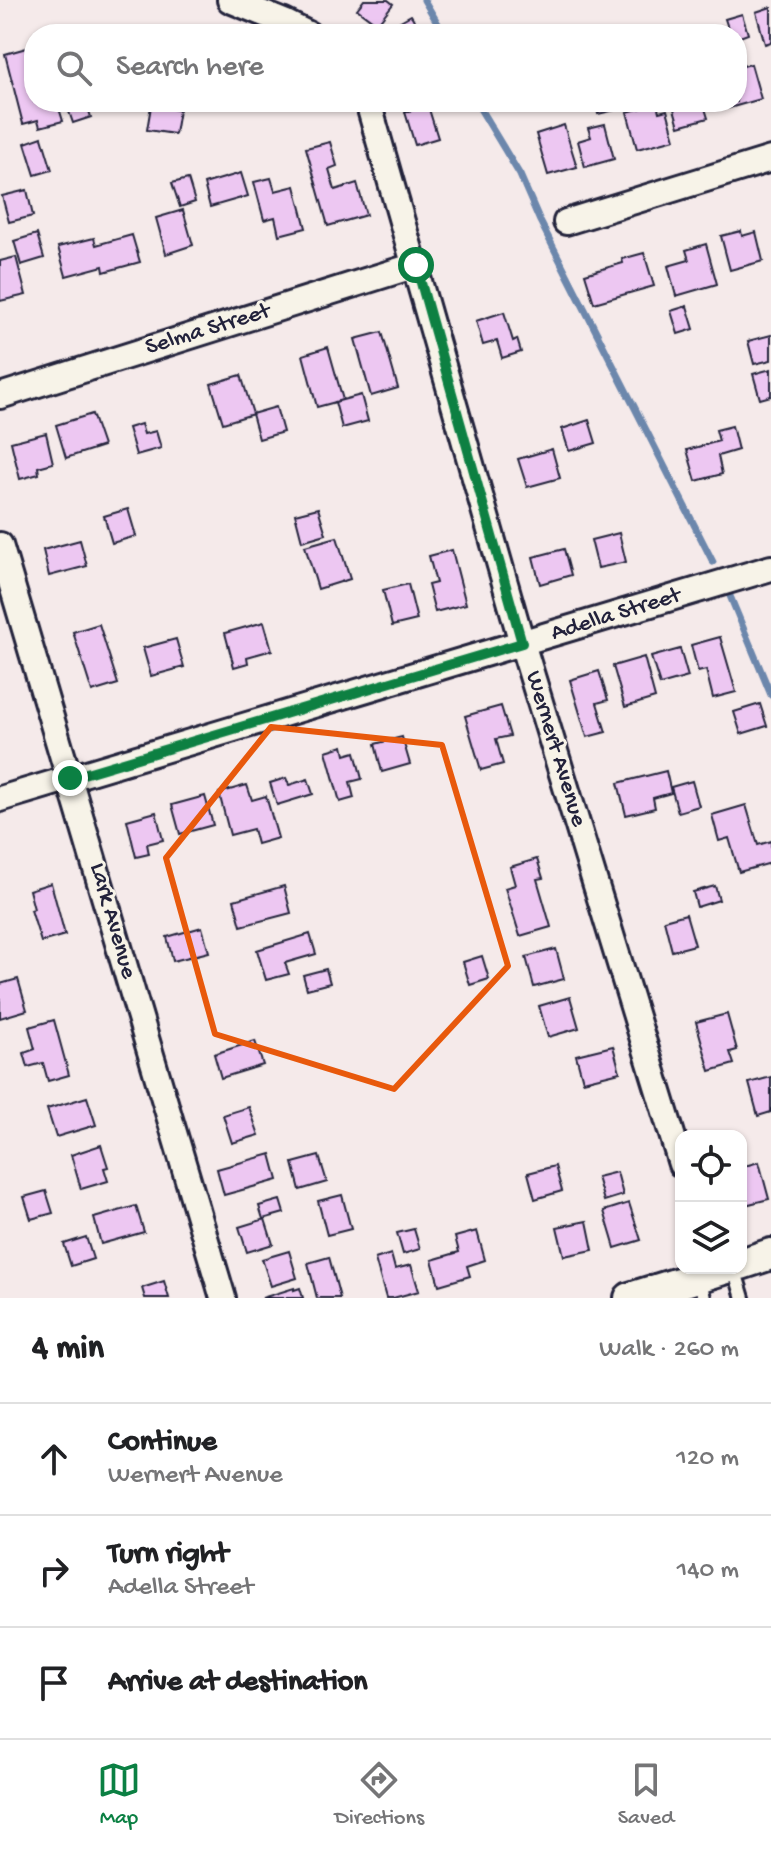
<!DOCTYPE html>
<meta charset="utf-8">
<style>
:root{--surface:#fff;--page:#f6f6f6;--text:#202124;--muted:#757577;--line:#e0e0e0;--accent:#0b8043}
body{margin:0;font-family:"Gochi Hand",sans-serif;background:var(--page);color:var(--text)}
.controls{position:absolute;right:24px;bottom:24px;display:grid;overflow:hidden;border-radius:16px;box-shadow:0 2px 6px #0004}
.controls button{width:72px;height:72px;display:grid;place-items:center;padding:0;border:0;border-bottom:2px solid var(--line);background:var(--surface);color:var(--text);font:40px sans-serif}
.stop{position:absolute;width:24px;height:24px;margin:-18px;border:6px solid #0b8043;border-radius:50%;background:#fff}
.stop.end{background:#0b8043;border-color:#fff;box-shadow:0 2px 8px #0008}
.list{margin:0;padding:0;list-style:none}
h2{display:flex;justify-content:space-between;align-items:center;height:104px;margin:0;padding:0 32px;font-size:34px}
h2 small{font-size:26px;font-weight:400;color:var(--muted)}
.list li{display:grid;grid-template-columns:52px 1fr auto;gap:24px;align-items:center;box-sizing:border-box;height:112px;padding:0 32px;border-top:2px solid var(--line)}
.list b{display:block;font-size:30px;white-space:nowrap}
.list p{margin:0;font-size:26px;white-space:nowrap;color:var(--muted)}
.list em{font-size:26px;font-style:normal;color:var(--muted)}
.icon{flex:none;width:44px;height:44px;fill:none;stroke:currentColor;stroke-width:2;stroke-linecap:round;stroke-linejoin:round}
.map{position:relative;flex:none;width:771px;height:1298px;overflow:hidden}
.search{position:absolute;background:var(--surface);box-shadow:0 2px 6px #0004;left:24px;right:24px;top:24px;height:88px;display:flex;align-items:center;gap:20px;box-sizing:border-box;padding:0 28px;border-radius:32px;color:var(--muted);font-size:30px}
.sheet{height:440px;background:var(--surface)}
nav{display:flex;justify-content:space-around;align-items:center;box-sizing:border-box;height:112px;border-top:2px solid var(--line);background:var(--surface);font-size:22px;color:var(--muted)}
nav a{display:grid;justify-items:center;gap:4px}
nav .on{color:var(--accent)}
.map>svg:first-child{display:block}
</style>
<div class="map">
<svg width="771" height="1298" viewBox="0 0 771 1298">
<rect width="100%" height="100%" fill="#f5eaea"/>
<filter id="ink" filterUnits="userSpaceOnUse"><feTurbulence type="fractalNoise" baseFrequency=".0125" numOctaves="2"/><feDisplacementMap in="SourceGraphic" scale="16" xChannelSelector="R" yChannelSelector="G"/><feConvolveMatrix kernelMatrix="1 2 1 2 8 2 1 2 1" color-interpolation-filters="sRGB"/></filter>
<g filter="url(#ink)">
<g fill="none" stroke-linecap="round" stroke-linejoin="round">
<g stroke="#6c87ac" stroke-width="7">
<polyline points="424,0 444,34"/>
<polyline points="476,102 520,175 540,221 713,562"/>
<polyline points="730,596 771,695"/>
</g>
</g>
<g fill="#edc7f2" stroke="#22223b" stroke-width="2">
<polygon points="364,0 388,0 393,4 377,24 357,9"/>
<polygon points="771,7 771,42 765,44 756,12"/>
<polygon points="742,14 748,34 737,38 737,34 730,34 725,19"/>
<polygon points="411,15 422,34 389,34 386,29"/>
<polygon points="30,47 34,60 34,102 57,102 63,121 40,127 38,120 23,124 5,54"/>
<polygon points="739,51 743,66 751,64 761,99 729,108 727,102 737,102 737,52"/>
<polygon points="70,102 86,102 91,117 73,123 66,103"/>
<polygon points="595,102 613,102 615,110 598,114"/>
<polygon points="672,102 703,102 708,118 679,126"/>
<polygon points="657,104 659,112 667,110 675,139 637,149 627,112"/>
<polygon points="151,106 179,110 175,134 147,130"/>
<polygon points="428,106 438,138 415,145 405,112"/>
<polygon points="605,124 614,159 585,167 578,141 591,137 588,128"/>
<polygon points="564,125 577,167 548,175 536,134"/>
<polygon points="42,137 52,170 35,175 25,143"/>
<polygon points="330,142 337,166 329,169 335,190 357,183 366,215 328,226 306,148"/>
<polygon points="241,173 248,196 210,207 204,184"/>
<polygon points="271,178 275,191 295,186 306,228 279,235 275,217 264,220 254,182"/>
<polygon points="188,179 195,202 180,207 172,183"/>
<polygon points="27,190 33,216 9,222 2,196"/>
<polygon points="183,210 193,245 166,254 156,218"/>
<polygon points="741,231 742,236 756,232 763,261 730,270 721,236"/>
<polygon points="37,234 44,258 21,265 14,241"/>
<polygon points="132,235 140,262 104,272 103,266 66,276 58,247 94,238 96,245"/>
<polygon points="706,244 717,284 676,296 668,266 689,260 686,250"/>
<polygon points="644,253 654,286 594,303 585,274 623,263 622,259"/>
<polygon points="16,257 26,295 0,301 0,261"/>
<polygon points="687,306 694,329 678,334 671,311"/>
<polygon points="504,312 513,341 517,339 521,352 502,358 497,341 483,345 476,321"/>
<polygon points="382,332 398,388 371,396 355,339"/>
<polygon points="771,335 771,360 754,364 748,341"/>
<polygon points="328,347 343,400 317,407 303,355"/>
<polygon points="771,369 771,396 760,399 753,374"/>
<polygon points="241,375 253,414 223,423 211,384"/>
<polygon points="361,395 368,421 342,428 335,402"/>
<polygon points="276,407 283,432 259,439 252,414"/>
<polygon points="92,414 103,446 66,458 56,425"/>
<polygon points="589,420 596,443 569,451 562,429"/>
<polygon points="141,424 144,434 156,431 161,448 136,455 128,428"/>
<polygon points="732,426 738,450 718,456 722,474 696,481 687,450 719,441 716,430"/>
<polygon points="46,433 53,463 38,467 39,474 20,479 11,442"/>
<polygon points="552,449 560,478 527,487 518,459"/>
<polygon points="318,508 326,534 302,541 295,514"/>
<polygon points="128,509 136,536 112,543 104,516"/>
<polygon points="619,533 626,562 598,568 591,540"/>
<polygon points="337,537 350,579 318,589 305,546"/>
<polygon points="80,540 87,566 49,576 43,550"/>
<polygon points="564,549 571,575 540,584 533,557"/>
<polygon points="452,550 466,604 435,612 428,585 436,583 429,556"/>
<polygon points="408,584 417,620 392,626 383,590"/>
<polygon points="264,622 272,650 247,657 248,663 234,667 225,633"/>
<polygon points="99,624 118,684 92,692 73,632"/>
<polygon points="720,637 736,692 713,698 706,670 698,672 691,645"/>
<polygon points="176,639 184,667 151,676 143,648"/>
<polygon points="680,649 688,677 660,685 651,657"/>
<polygon points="644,657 655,698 625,707 613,666"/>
<polygon points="599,671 608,700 597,703 606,732 587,737 570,680"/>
<polygon points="760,704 767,726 741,734 734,712"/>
<polygon points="501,706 510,736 496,739 503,764 481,770 465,716"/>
<polygon points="402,737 410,764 382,772 375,744"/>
<polygon points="343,746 345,755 355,752 362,779 350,782 354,798 340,802 326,751"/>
<polygon points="666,771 671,793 653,798 655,808 626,815 618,783"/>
<polygon points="286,778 289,785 308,779 313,794 277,805 270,783"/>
<polygon points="692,781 699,806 678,812 671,787"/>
<polygon points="247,785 252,800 266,796 278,838 257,844 253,829 230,835 219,793"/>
<polygon points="205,796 213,825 180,834 172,805"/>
<polygon points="746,805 758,845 771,841 771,863 739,872 729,838 719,841 712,815"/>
<polygon points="156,812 163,840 147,844 149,854 136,857 127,820"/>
<polygon points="537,859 543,878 537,879 551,927 520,936 505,888 515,885 510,867"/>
<polygon points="51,883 65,935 41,942 31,910 34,909 29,890"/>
<polygon points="284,886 291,913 241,926 234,900"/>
<polygon points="715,886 719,900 697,907 693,892"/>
<polygon points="686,914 695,945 672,951 664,920"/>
<polygon points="202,927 209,952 173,961 167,937"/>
<polygon points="310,934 316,954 285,963 289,974 266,980 257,950"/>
<polygon points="556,949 564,979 534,987 526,957"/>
<polygon points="482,956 489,979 470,985 463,962"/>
<polygon points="326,969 330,983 307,989 303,975"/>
<polygon points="18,979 27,1010 0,1018 0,984"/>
<polygon points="570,997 579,1028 548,1037 539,1006"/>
<polygon points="727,1014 737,1050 730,1052 734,1064 710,1071 696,1022"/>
<polygon points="54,1020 69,1075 48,1081 43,1063 28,1067 24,1053 35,1049 29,1027"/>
<polygon points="255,1041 263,1065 221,1078 214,1054"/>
<polygon points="613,1046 620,1072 583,1081 576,1055"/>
<polygon points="771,1077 771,1112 758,1116 749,1083"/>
<polygon points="87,1097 96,1125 56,1137 47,1109"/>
<polygon points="249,1107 259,1135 232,1143 223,1115"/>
<polygon points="101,1145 108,1167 104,1168 108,1181 81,1189 71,1155"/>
<polygon points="271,1154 278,1180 224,1195 217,1169"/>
<polygon points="319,1156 327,1182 300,1190 293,1163"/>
<polygon points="759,1162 769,1199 745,1205 741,1197 741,1167"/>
<polygon points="555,1166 562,1191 535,1199 528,1173"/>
<polygon points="617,1172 623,1195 604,1201 597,1177"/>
<polygon points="46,1191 53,1213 31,1219 24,1197"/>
<polygon points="342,1195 351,1229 327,1235 318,1201"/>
<polygon points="280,1200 284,1213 263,1219 259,1206"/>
<polygon points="629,1203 641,1240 615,1248 604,1211"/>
<polygon points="136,1206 144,1232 101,1244 94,1218"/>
<polygon points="265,1219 273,1244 247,1252 239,1227"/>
<polygon points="587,1221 593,1250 564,1256 557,1227"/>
<polygon points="414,1229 420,1249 403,1254 397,1233"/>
<polygon points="477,1231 485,1260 467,1266 470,1276 439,1285 432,1260 459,1252 455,1237"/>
<polygon points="86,1237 93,1259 71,1266 64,1244"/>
<polygon points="289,1251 297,1278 271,1286 262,1259"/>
<polygon points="391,1254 395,1269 411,1265 419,1291 393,1298 386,1298 375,1259"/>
<polygon points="329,1257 340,1298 317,1298 308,1263"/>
<polygon points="164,1281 169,1298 145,1298 142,1288"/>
<polygon points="294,1288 294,1290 300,1288 303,1298 262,1298"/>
</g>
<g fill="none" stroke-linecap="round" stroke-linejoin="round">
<defs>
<g id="service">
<polyline points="734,1268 743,1298"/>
<polyline points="699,1276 704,1298"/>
</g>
<g id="minor">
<polyline points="230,0 284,22 308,34"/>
<polyline points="368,102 522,643 681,1164"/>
<polyline points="566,222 771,159"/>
<polyline points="0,396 416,265"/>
<polyline points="0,545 223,1298"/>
<polyline points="0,799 771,568"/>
</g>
<g id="tertiary">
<polyline points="741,1264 771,1254"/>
<polyline points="630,1298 727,1268"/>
</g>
</defs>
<use href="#service" stroke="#22223b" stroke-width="18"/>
<use href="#minor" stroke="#22223b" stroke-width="30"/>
<use href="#tertiary" stroke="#22223b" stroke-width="36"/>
<use href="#service" stroke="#f7f3e8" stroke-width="12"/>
<use href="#minor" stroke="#f7f3e8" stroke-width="24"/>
<use href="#tertiary" stroke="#f7f3e8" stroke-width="30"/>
</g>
</g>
<g fill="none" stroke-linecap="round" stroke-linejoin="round" filter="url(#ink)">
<polyline stroke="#0b8043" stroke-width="10" points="70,778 522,643 416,265"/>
</g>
<path fill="none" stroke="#e8590c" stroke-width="6" stroke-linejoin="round" d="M 271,727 L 442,745 L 508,966 L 394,1089 L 215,1034 L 166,858 Z"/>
<g text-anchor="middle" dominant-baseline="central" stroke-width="6" stroke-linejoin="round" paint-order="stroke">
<g font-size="24" fill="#22223b" stroke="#f7f3e8">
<text transform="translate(208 330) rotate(-17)">Selma Street</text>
<text transform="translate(616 615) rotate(-17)">Adella Street</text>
<text transform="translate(555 749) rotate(73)">Wernert Avenue</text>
<text transform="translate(112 921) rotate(74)">Lark Avenue</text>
</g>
</g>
</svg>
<div class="controls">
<button><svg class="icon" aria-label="locate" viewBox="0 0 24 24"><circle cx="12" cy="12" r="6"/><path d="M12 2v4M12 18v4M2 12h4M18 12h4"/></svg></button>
<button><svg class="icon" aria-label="layers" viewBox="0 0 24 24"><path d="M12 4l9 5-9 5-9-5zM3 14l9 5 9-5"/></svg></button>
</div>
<div class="stop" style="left:416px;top:265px"></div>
<div class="stop end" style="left:70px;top:778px"></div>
<div class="search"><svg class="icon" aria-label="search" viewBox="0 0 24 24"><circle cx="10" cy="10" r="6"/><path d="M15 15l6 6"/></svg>Search here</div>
</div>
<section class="sheet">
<h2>4 min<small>Walk · 260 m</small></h2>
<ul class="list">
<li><svg class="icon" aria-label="ahead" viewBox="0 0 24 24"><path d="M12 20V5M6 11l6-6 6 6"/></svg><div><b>Continue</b><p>Wernert Avenue</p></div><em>120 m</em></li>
<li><svg class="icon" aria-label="right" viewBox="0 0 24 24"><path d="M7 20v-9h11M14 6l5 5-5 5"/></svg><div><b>Turn right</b><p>Adella Street</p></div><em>140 m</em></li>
<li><svg class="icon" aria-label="arrive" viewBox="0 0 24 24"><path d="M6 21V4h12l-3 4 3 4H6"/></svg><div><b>Arrive at destination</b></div></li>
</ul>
</section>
<nav>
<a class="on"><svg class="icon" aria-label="map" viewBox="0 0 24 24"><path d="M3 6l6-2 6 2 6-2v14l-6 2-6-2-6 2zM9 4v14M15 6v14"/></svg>Map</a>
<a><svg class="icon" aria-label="directions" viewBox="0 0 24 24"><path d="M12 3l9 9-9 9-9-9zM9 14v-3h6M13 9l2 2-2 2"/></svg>Directions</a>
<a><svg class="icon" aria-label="saved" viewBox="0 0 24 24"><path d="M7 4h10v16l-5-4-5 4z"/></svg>Saved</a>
</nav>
